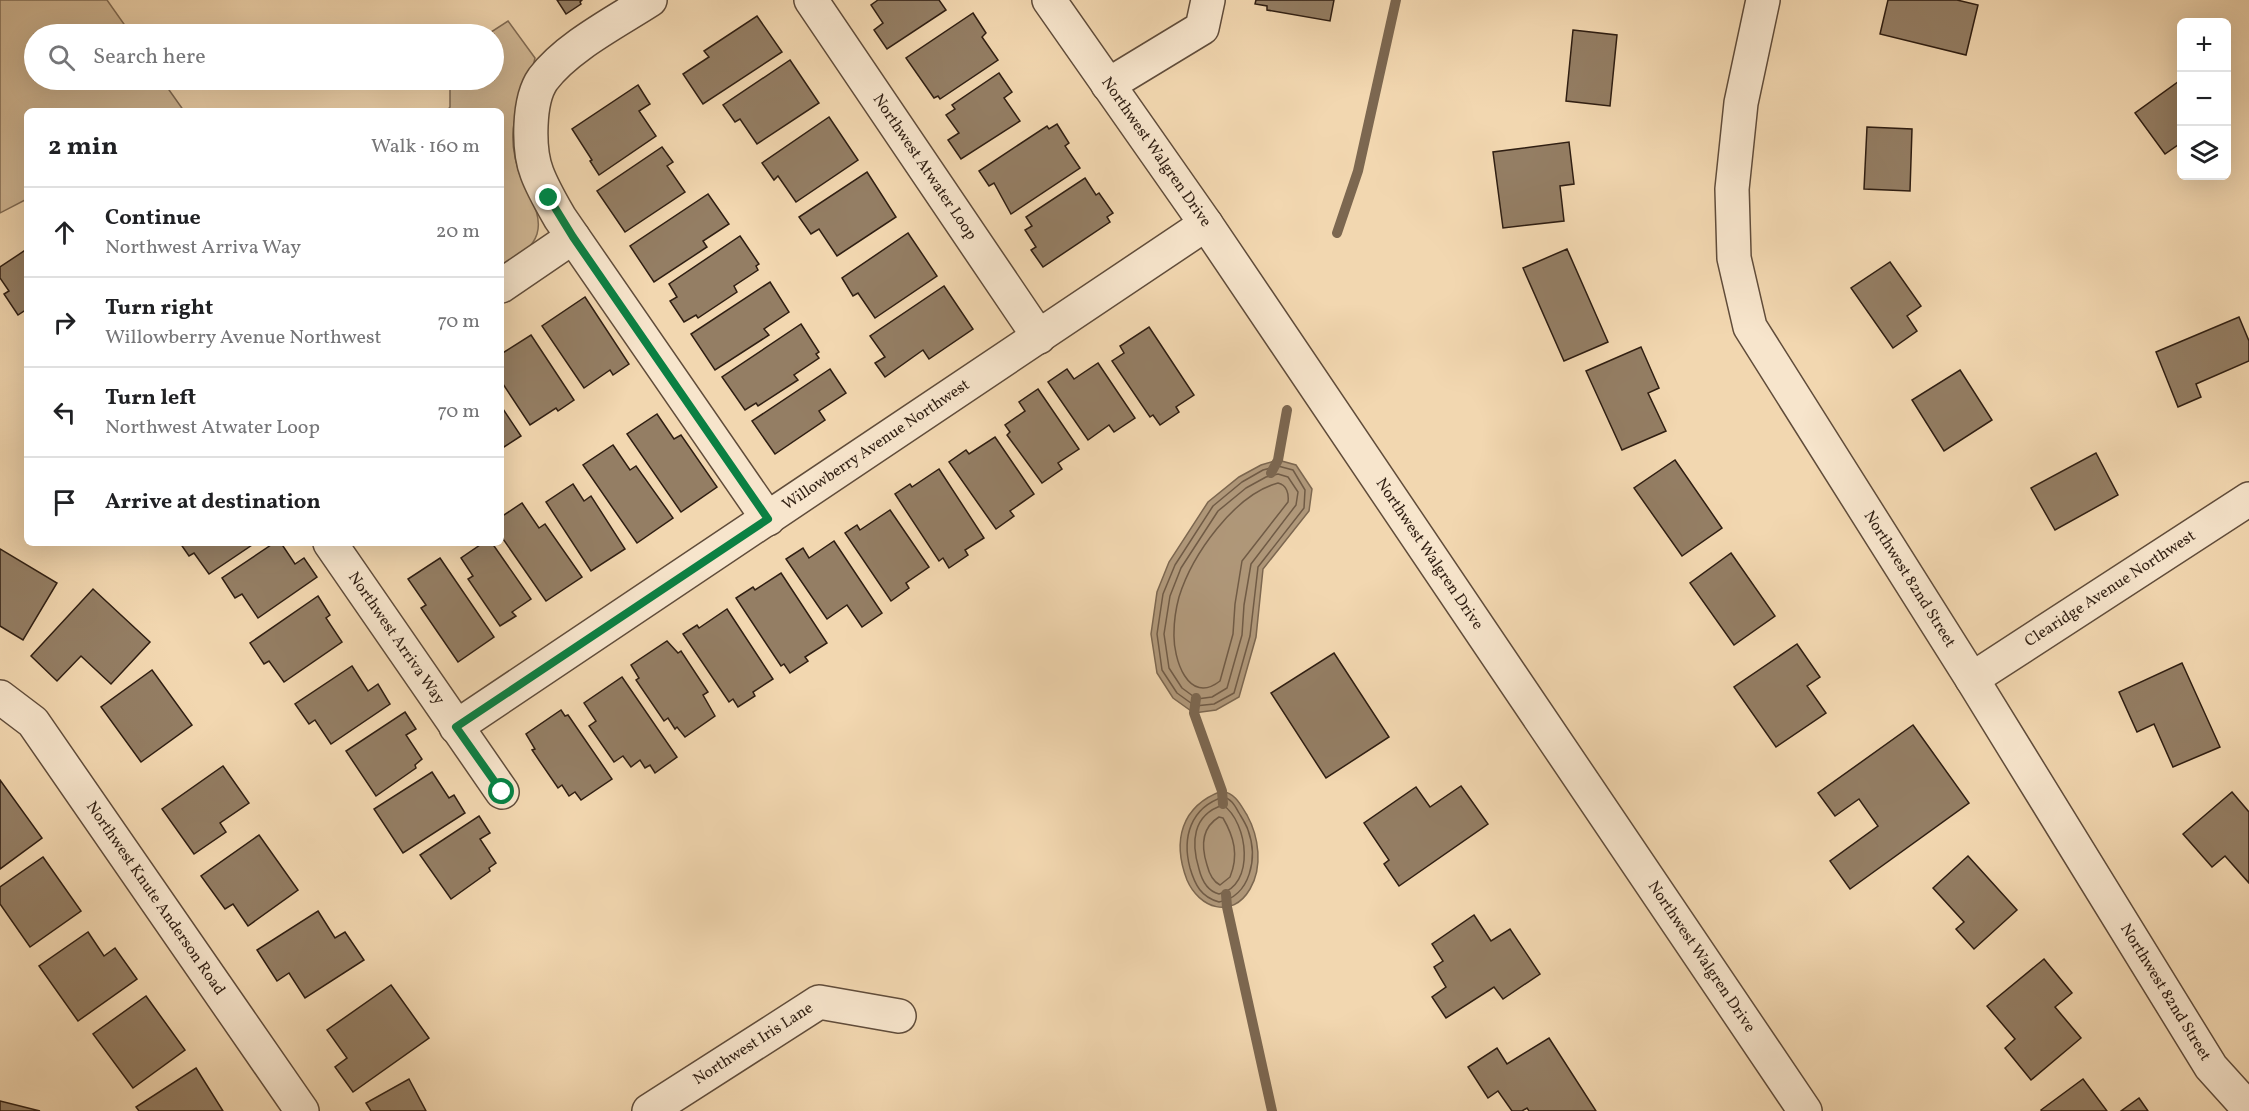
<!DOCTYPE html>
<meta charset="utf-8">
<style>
:root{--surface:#fff;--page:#f6f6f6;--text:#202124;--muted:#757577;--line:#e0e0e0}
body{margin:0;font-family:Vollkorn,serif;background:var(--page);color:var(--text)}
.controls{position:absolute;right:18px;top:18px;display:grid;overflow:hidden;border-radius:9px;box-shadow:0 6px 24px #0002}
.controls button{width:54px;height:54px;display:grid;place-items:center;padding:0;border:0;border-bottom:2px solid var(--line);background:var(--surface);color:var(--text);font:30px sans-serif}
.stop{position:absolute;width:18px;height:18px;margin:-14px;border:4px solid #0b8043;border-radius:50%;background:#fff}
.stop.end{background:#0b8043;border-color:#fff;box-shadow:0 2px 6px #0008}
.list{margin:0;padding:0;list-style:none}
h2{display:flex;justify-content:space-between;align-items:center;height:78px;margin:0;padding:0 24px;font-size:26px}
h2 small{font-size:20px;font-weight:400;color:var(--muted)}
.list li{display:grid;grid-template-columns:39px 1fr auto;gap:18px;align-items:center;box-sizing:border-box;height:90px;padding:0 24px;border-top:2px solid var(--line)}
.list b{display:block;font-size:22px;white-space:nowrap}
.list p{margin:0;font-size:20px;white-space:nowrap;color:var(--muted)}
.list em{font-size:20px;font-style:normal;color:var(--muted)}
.icon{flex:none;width:33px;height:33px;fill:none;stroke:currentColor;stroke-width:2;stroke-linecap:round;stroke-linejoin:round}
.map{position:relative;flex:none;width:2249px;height:1111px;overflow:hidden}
.search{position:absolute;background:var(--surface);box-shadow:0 6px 24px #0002;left:24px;top:24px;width:480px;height:66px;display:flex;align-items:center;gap:15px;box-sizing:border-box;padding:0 21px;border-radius:33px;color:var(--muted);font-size:22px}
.panel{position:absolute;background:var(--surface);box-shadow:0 6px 24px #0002;left:24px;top:108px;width:480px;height:438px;border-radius:9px}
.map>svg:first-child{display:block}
</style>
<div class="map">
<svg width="2249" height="1111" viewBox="0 0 2249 1111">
<rect width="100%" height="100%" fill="#f2d7b0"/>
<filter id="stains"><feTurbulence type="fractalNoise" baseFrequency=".00333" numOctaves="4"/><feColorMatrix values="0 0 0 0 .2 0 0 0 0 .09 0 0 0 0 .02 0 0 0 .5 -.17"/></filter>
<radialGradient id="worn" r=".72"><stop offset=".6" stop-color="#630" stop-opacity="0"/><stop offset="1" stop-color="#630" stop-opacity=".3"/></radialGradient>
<g fill="#d1b895" stroke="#806b54" stroke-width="1.5">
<polygon points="0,0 107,0 131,34 34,34 34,80 162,80 184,111 27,111 27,199 0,213"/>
<path d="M 508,21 L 535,58 C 530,84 514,106 513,133 C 512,147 516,164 521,178 C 528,195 543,214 537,234 C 532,250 513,260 501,269 L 501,111 L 447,111 L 450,107 L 450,80 L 494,80 L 494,34 L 488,34 Z"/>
</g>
<g fill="#b0987a" stroke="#7c6750" stroke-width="1.5">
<polygon points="1278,460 1296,465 1312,489 1309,511 1263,569 1256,637 1239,697 1216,710 1194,713 1173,698 1157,673 1151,634 1157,592 1169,562 1208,502 1239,477 1261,465"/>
<path d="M 1222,791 C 1236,794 1240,804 1247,815 C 1259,837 1263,867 1250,889 C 1232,920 1199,908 1187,880 C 1172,841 1181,806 1222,791 Z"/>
</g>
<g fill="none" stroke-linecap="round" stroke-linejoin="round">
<g stroke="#705b46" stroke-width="1.5">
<polygon points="1278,466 1293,470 1305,490 1304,508 1258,567 1250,636 1234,693 1214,704 1195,706 1177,693 1162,670 1157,634 1163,594 1175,565 1213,506 1242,482 1263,470"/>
<polygon points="1278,474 1288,477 1298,492 1296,505 1251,564 1244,605 1242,635 1227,688 1212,697 1197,699 1182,688 1169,668 1164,634 1170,596 1181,568 1218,511 1246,488 1266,477"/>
<path d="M 1278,483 C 1287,485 1289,494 1288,502 L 1242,561 L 1235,604 L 1233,634 L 1220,681 C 1188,706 1173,658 1174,633 C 1174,622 1176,608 1179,597 C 1192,555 1234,495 1278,483 Z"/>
<path d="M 1223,797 C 1232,799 1235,806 1239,813 C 1242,818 1246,824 1248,830 C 1258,857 1251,896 1219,902 C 1201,897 1195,885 1190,868 C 1182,838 1190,808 1223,797 Z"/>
<path d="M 1223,805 C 1248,822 1256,886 1219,894 C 1207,891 1202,881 1199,869 C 1191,843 1192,815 1223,805 Z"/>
<path d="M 1219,817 L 1223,818 C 1234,837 1239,855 1230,877 L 1220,885 C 1212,881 1209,873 1207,865 C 1201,846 1201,828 1219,817 Z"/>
</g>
<g stroke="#7c6750" stroke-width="10">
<polyline points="1337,233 1358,171 1396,0"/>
<polyline points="1271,473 1278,460 1287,410"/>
<polyline points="1196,698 1194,713 1222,791 1223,804"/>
<polyline points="1226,894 1227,907 1272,1111"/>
</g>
</g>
<g fill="#947e64" stroke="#2f1e12" stroke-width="1.5">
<polygon points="557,0 582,0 580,2 581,4 566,14"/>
<polygon points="878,0 939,0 946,10 887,49 874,30 883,23 871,5"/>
<polygon points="1256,0 1334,0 1330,21 1267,10 1267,6 1255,4"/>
<polygon points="1888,0 1957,0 1978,5 1966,55 1880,34"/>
<polygon points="973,13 986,33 982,37 998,60 940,99 938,96 934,98 906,58"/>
<polygon points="757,16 782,52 703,104 683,74 709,57 704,51"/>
<polygon points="1573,30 1617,35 1610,106 1566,101"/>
<polygon points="790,60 819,103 757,144 740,119 735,122 723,105"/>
<polygon points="999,73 1012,92 1004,98 1020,121 961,159 948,140 959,133 946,115 955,109 952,105"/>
<polygon points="2182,79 2182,142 2165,154 2135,113"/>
<polygon points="638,85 650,104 639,111 656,136 599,175 590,161 592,160 572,129"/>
<polygon points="829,117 858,160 796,202 778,176 774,180 762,163"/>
<polygon points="1057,124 1069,143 1065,146 1080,168 1011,214 994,183 989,186 979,171 1047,126 1049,129"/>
<polygon points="1867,127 1912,129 1910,191 1864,189"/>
<polygon points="1569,142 1574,184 1560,186 1564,221 1503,228 1493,152"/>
<polygon points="662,147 673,162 667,166 685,192 625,232 597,191"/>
<polygon points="867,172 896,217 837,256 819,229 811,234 799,217"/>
<polygon points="1085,178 1096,195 1099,193 1113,213 1107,217 1110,222 1043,267 1031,250 1036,247 1025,230 1032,226 1026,217"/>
<polygon points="708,194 729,224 703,241 707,247 654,282 630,246"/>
<polygon points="908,233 937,276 875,318 858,293 853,296 842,278"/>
<polygon points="740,236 759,264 756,266 758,270 734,286 737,292 698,318 696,315 684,322 670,301 677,297 669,284"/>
<polygon points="27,249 27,309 18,315 4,294 9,291 0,278 0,267"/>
<polygon points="1567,249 1608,342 1564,361 1523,268"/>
<polygon points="1890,262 1921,306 1907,316 1917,331 1893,348 1851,288"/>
<polygon points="770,282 789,312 764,329 769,335 715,370 691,334"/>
<polygon points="944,286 973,329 929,359 923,350 885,377 875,363 885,357 870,336"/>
<polygon points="585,297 629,364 613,375 610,370 584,388 542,326"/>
<polygon points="2239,317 2249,341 2249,361 2196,384 2201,397 2178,407 2156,352"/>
<polygon points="801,324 819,352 816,354 819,358 794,375 798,380 758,406 756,403 745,410 722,377"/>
<polygon points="1149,327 1194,395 1176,407 1179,412 1160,425 1153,415 1150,417 1112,361 1124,353 1120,346"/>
<polygon points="531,335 574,400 558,411 556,408 530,425 501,381 501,354"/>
<polygon points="1641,347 1659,388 1648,393 1666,431 1622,450 1586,371"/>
<polygon points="1098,363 1135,418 1114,432 1109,425 1088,440 1048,382 1067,369 1074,379"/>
<polygon points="830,369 846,393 819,411 825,420 775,454 752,421"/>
<polygon points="1960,370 1992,420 1944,451 1912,400"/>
<polygon points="1038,389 1079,449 1058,463 1062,469 1042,483 1007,435 1010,432 1005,425 1025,411 1019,402"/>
<polygon points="501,406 521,436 504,447 501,444"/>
<polygon points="657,414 674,439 681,435 717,487 681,512 627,434"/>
<polygon points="995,437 1034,494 1010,511 1014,516 996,529 949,462 966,450 969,454"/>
<polygon points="613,445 630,470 636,466 673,518 637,543 583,465"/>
<polygon points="2096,453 2118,495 2055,530 2031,488"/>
<polygon points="1675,460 1722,528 1682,556 1634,488"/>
<polygon points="939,469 984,538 965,550 968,555 949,568 943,558 939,561 895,494 910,484 912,487"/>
<polygon points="573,484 584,501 591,496 625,549 591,571 546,502"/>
<polygon points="522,503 539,528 545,524 582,577 546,601 501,536 501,517"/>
<polygon points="890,510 929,567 906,583 909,588 891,601 845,533 857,525 860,530"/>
<polygon points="834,541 882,613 862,627 847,605 827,619 786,559 803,548 809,558"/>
<polygon points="180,543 255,543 209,574 194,553 189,556"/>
<polygon points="274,543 281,543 295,564 304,558 317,577 258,618 242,594 235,598 222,578"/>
<polygon points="483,543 492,543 531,599 512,612 516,616 500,626 468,579 473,576 461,558"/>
<polygon points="0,549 57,583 23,640 0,626"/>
<polygon points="1731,553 1775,616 1734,645 1690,583"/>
<polygon points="440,558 494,637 458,662 421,608 426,605 408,579"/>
<polygon points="781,573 827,643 805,657 808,661 790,673 784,664 781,666 736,598 753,587 755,590"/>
<polygon points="93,589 150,642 111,684 81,656 57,681 31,656"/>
<polygon points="318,596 330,615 326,618 342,642 284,682 269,661 264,664 250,643"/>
<polygon points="727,609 773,679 753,692 755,696 738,707 733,699 729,702 683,634 697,625 699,628"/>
<polygon points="667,641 678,653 681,651 708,692 703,695 715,716 685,737 677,727 675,729 668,718 664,721 636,680 639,678 631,665"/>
<polygon points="1797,644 1820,677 1807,686 1826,713 1776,747 1734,687"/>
<polygon points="1334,653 1389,737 1326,778 1271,693"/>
<polygon points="2182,663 2220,747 2173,767 2154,724 2137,732 2119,692"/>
<polygon points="352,666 368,691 378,684 390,704 331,744 315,720 309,724 295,704"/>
<polygon points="152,670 192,725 141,762 101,707"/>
<polygon points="622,677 677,757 655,773 650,765 645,768 640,760 631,767 623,756 614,762 589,726 596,721 584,703"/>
<polygon points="561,710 565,716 568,715 612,779 581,800 575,792 569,796 562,785 558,788 532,750 535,749 526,734"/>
<polygon points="405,712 416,729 406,735 422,759 415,765 416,768 376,796 346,751"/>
<polygon points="1913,725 1969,803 1850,889 1830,861 1878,826 1859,799 1835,816 1818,793"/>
<polygon points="223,766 249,803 220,823 226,832 194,854 162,809"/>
<polygon points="432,772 449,798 454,795 465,813 403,853 374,809"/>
<polygon points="0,780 42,838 0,869"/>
<polygon points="1461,786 1488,824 1399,886 1384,864 1389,860 1364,823 1416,787 1430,807"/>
<polygon points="2232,792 2249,812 2249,883 2225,856 2212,867 2183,834"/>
<polygon points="479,816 490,833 480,839 496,863 489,868 490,871 451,899 420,855"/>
<polygon points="259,835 298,890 248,926 233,904 225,909 201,876"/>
<polygon points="1968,856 2017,910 1974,949 1956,929 1964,922 1933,888"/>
<polygon points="43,857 81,911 30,947 0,904 0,887"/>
<polygon points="318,911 335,938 345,932 364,960 305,998 289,973 277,981 257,950"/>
<polygon points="1474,915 1491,941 1510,929 1540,974 1503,999 1494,987 1446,1018 1432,997 1446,987 1434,967 1443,961 1432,944"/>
<polygon points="88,932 104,956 115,948 137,979 78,1021 39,966"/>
<polygon points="2044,959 2072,993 2055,1007 2081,1038 2031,1080 2005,1048 2015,1039 1987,1006"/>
<polygon points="391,985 429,1038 353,1092 335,1067 347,1058 327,1030"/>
<polygon points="146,996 185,1050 133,1088 93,1034"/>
<polygon points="1549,1038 1596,1111 1529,1111 1527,1108 1522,1111 1512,1111 1498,1091 1488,1098 1468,1067 1497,1048 1507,1064"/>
<polygon points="196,1068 223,1111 139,1111 136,1107"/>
<polygon points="409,1079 426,1111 371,1111 366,1103"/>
<polygon points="2083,1079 2107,1111 2042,1111 2041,1110"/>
<polygon points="2139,1098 2148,1111 2121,1111"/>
<polygon points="0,1101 40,1111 0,1111"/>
</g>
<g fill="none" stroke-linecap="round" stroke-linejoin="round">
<defs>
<g id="minor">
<path d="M 650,0 C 616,22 567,47 543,79 C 528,100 528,150 537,173 C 543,189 552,204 560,218 L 768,519"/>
<path id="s1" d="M 811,0 L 1039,337"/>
<path id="s2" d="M 1049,0 L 1206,224 L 1805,1111"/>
<path id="s3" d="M 1763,0 L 1741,103 L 1732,189 L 1734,258 L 1750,327 L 1972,679 L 2211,1067 L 2249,1109"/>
<polyline points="1108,85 1202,28 1208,0"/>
<polyline points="501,286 573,237"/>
<path id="s4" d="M 330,543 L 502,792"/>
<path id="s5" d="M 1972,679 L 2249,499"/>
<path id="s6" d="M 0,697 L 33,722 L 302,1111"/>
<path id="s7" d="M 456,727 L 1206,224"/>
<path id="s8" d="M 649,1111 L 819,1002 L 899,1016"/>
</g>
</defs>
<use href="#minor" stroke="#604c3a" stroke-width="36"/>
<use href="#minor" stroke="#f7e5cc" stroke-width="33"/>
</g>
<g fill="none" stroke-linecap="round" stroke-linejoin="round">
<polyline stroke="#0b8043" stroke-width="8" points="502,792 456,727 768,519 573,237 549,198"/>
</g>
<g text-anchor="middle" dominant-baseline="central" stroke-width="5" stroke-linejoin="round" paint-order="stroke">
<g font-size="16" fill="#2f1e12" stroke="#f7e5cc">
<text stroke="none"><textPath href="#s2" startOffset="186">Northwest Walgren Drive</textPath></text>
<text stroke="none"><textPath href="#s1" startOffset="202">Northwest Atwater Loop</textPath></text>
<text stroke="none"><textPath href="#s7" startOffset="506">Willowberry Avenue Northwest</textPath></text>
<text stroke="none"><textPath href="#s2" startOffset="672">Northwest Walgren Drive</textPath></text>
<text stroke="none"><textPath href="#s3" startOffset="630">Northwest 82nd Street</textPath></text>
<text stroke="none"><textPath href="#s5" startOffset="165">Clearidge Avenue Northwest</textPath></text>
<text stroke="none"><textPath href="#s4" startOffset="116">Northwest Arriva Way</textPath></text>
<text stroke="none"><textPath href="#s6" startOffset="256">Northwest Knute Anderson Road</textPath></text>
<text stroke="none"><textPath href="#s2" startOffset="1158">Northwest Walgren Drive</textPath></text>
<text stroke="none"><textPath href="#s3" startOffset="1116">Northwest 82nd Street</textPath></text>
<text stroke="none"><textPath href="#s8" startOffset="124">Northwest Iris Lane</textPath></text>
</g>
</g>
<rect width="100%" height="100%" filter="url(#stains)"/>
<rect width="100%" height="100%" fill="url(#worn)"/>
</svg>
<div class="controls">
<button>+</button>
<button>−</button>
<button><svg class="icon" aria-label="layers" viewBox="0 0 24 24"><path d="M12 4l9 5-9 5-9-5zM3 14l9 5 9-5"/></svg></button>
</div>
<div class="stop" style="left:502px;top:792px"></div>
<div class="stop end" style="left:549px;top:198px"></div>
<div class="search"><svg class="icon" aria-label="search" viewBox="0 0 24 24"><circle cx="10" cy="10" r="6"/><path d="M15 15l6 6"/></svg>Search here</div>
<section class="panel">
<h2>2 min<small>Walk · 160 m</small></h2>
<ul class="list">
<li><svg class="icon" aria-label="ahead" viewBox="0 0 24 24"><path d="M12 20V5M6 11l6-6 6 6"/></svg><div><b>Continue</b><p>Northwest Arriva Way</p></div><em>20 m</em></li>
<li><svg class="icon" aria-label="right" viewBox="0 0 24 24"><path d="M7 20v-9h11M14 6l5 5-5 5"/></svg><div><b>Turn right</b><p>Willowberry Avenue Northwest</p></div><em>70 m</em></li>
<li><svg class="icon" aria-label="left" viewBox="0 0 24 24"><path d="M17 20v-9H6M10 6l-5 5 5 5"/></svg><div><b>Turn left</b><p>Northwest Atwater Loop</p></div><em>70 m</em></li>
<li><svg class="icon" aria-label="arrive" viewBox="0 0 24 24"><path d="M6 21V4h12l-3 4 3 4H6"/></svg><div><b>Arrive at destination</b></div></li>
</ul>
</section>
</div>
